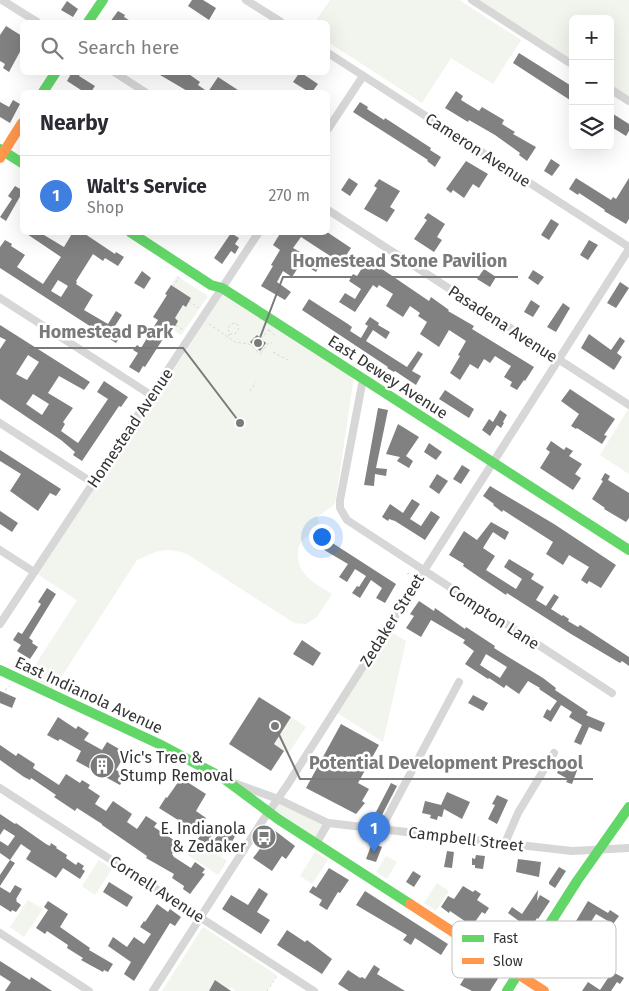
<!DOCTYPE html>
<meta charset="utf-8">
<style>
:root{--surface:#fff;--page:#f7f7f7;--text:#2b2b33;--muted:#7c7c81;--line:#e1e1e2;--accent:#b45309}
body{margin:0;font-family:"Fira Sans",sans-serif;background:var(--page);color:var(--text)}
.controls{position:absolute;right:15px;top:15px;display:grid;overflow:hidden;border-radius:8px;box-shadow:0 5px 20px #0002}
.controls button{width:45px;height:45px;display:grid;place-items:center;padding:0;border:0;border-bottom:1px solid var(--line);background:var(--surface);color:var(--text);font:25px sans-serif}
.you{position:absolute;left:321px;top:536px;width:18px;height:18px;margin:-12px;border:4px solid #fff;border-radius:50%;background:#1a73e8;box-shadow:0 0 0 8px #1a73e833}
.badge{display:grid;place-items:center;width:32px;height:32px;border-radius:50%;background:var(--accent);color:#fff;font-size:16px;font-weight:700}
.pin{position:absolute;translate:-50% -41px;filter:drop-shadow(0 1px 2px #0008)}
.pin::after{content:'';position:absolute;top:26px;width:18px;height:15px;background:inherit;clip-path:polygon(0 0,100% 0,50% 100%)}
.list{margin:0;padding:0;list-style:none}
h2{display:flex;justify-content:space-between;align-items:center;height:65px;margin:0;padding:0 20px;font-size:21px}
h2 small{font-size:16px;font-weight:400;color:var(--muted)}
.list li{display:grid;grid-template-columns:32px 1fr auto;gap:15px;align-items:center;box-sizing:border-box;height:80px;padding:0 20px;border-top:1px solid var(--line)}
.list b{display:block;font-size:19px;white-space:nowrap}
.list p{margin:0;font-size:16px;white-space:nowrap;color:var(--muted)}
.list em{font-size:16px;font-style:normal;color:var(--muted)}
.icon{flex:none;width:28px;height:28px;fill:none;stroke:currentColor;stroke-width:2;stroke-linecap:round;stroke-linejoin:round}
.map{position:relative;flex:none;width:629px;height:991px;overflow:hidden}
.search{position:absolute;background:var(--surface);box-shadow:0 5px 20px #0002;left:20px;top:20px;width:310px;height:55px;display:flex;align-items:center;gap:12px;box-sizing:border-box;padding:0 18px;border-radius:8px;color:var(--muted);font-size:19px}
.panel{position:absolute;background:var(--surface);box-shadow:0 5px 20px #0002;left:20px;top:90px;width:310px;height:145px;border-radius:8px}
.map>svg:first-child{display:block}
</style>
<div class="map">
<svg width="629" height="991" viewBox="0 0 629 991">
<rect width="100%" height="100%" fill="#fff"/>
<g fill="#f1f5ed">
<polygon points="330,0 459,0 521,40 493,84 451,58 422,103 328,42 328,22 315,22"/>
<polygon points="472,0 629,0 629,101 610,89 610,19 573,19 573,65"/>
<polygon points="177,276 208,296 181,335 173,330 178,321 175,318 183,305 186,307 191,298 171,285"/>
<path d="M 222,288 L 354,377 L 335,504 L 317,517 L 319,522 C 315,531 307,535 301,543 C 298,546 298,550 298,554 C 297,575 316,584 332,594 L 317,617 L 306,624 L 294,623 L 187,554 C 165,546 157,551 137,560 L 51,693 L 25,681 L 77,600 L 34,572 Z"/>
<polygon points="629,408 629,474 600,455"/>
<polygon points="386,629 406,641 383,742 334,711"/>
<polygon points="291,717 306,727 288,754 274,744"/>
<polygon points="278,799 328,823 316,844 268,812"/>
<polygon points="197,841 227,861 218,875 188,855"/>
<polygon points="315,852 328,860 312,884 300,876"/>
<polygon points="386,856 397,862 387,879 376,872"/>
<polygon points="99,860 112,869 95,895 82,886"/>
<polygon points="437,883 449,891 436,911 424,903"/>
<polygon points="28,900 43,909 24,937 10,927"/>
<polygon points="203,927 277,975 267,991 234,991 235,990 231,987 229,989 216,980 209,991 162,991"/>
</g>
<g fill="#818181" fill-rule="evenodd">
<polygon points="192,0 203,0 216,8 209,20 188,6"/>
<polygon points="67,1 78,9 73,17 61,10"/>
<polygon points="118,11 125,15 124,17 132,22 110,22"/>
<polygon points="6,26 22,36 22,48 9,72 3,68 5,64 0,61 0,35"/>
<polygon points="519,53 573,87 573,102 513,63"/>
<polygon points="72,72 81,72 79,76 95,86 91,92 79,92 81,90 67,81"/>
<polygon points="155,72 186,72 200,82 198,85 208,92 218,77 241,92 189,92"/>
<polygon points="300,72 318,84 312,92 309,92 293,82"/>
<polygon points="456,91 463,96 461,100 479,111 482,107 504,120 502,124 515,132 513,134 536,147 527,161 519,155 520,153 495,135 469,120 468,122 445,108"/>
<polygon points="13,100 20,104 10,123 0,117 0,102 9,107"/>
<polygon points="360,102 368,107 367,109 384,120 385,118 431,148 430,150 441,157 435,167 427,161 428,160 353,112"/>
<polygon points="610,112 629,124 629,131 626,136 610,126"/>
<polygon points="551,159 560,165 552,176 544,171"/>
<polygon points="466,161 488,174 479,188 473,184 464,198 453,190 451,193 446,189"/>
<polygon points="349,178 358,184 350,196 341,190"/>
<polygon points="576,178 611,200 613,197 616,199 629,178 629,219 626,224 604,211 605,210 579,193 578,195 569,189"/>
<polygon points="379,179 400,191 390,207 395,210 387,222 364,209 377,188 374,186"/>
<polygon points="15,186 22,190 22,193 6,221 0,217 12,199 8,196"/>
<polygon points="428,213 445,224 437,237 442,240 434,252 414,239 427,220 424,218"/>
<polygon points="551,219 559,224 549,240 541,235"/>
<path d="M 24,232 L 39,232 L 64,247 L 73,232 L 82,232 L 115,254 L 116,252 L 124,257 L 118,266 L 105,258 L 103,261 L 93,254 L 76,281 L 77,282 L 76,284 L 93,295 L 84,310 L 108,324 L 116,311 L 122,315 L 113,329 L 122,334 L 116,343 L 0,268 L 0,247 L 5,240 L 12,244 L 11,246 L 25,255 L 17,267 L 43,284 L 61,257 ZM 58,280 L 68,286 L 61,297 L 51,291 Z"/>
<polygon points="281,232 327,232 351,248 341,263 301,237 293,248 321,264 316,272 301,263 292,277 283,271 277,282 291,292 285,300 261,286 273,266 271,265 280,250 273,245"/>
<polygon points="231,233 239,238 235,244 239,247 235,254 231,251 222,264 214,258"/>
<polygon points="589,240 598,245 588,260 580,255"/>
<polygon points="366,262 378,269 379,267 429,301 431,297 449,310 448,311 474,326 472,329 534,367 525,381 524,380 517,390 510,386 512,382 504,377 511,366 495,356 490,363 484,359 478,369 470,364 460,380 450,373 460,356 458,355 466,341 449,330 439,347 420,334 427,322 418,316 420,313 410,306 403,317 386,306 393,294 379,285 377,288 373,285 355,312 339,302 345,293 355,299 361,289 349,281 353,274 357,276"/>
<polygon points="484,269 496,277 490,287 477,279"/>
<polygon points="533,270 544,277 538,285 528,278"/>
<polygon points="142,271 151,278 144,289 134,283"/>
<polygon points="620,282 629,288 616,308 607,303"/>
<polygon points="171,285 191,298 186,307 183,305 175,318 178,321 173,330 170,328 145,367 143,366 139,373 129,367 138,353 133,350 137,345 141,348 158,320 153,317 167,295 165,294"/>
<polygon points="309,299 348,324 352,327 350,331 361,338 368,326 365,324 370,317 379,323 378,325 390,332 386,339 373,330 366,341 407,367 418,351 423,354 412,371 421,376 416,385 395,371 394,372 387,368 388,367 302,310"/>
<polygon points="531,300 540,306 533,317 524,312"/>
<polygon points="563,303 570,308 556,332 547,327"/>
<path d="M 0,325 L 90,382 L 84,390 L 59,376 L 48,393 L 73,408 L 63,422 L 65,424 L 61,431 L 78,443 L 108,399 L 97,392 L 104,381 L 128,397 L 121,407 L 119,406 L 82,461 L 73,455 L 75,452 L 61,440 L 0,399 L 0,349 L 6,340 L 0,337 ZM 28,355 L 39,362 L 27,380 L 16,374 ZM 33,394 L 49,404 L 42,415 L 26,404 Z"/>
<polygon points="589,334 611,350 620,337 625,341 617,353 622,357 614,370 581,348"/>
<polygon points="257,335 266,343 260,351 250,342"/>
<polygon points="570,389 615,419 604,435 607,436 602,444 577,428 576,429 571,426 579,414 561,401"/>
<polygon points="445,390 474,409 469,418 439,399"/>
<polygon points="378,408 388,410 376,468 387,469 386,476 375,474 374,486 364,485"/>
<polygon points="500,410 507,415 503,422 504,423 501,428 497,425 490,436 482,430 489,419 493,422"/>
<polygon points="398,424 419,437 406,456 413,461 409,468 397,461 400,457 386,454"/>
<polygon points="551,441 564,450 566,447 573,451 569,456 582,464 575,474 581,478 573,490 540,468 550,452 546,449"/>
<polygon points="429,443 442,452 436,460 424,452"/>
<polygon points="0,450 61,489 56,496 50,493 38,511 10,491 21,474 0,461"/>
<polygon points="462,465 470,470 461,484 453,479"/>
<polygon points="605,473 610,476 608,480 629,493 629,518 626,522 604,509 605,508 592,499 603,481 601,480"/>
<polygon points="437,474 448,481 439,494 429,487"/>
<polygon points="490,486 554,524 616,565 601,588 589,581 587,584 581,580 589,567 569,555 563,565 546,554 553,542 503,510 502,512 493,505 494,504 483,496"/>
<polygon points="412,499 420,504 410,519 421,526 431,511 440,517 425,540 395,521 389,519 388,521 382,517 390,504 403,513"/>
<polygon points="0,511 18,523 12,532 0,524"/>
<polygon points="491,522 509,532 505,540 493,532 483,548 495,556 486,570 516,589 522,579 504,567 509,559 534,574 531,579 544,587 536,600 546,606 554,594 559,597 551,609 562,616 563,615 569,619 568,621 578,627 580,625 629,657 629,666 622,661 620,663 571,634 507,593 506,595 479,577 463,566 464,564 449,555 464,531 477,540"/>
<polygon points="320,535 396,584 385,603 376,598 382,588 371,580 360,598 352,593 357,586 359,587 366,576 355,569 347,582 339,577 348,564 314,544"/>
<polygon points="47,588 56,594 29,638 33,641 32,643 38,647 30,659 17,651 21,645 13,640 18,632 22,634 41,604 38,602"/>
<path d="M 419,601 L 434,611 L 435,608 L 465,629 L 466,627 L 495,646 L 494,648 L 510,658 L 543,678 L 556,688 L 555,690 L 588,712 L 586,715 L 605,723 L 601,732 L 589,727 L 581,745 L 574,742 L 582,725 L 569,717 L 572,712 L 561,705 L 551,722 L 543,717 L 547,709 L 550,711 L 557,701 L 539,689 L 540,688 L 528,681 L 519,694 L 506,685 L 504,688 L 489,678 L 488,679 L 465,664 L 474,651 L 463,643 L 465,640 L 431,620 L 421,637 L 406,628 L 414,616 L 410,614 ZM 486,654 L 507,667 L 500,678 L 480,665 Z"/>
<polygon points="302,640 321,653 313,666 293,654"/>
<polygon points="0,691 16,698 12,708 0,703"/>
<polygon points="473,695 488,703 483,711 468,703"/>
<polygon points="259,697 291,717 274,744 284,751 271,771 229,744"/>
<polygon points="58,717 76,729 78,726 89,733 84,740 102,750 107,742 126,753 116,770 126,775 120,785 76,761 81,751 60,739 58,741 47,735"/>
<polygon points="341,724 379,745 358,783 369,789 362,801 365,803 356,814 306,788"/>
<polygon points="0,745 16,756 18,753 35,764 33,768 59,785 66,774 80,783 82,780 90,785 88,788 100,796 95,804 106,811 113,801 132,814 127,822 137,829 146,816 157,823 154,827 180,844 172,854 174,857 191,868 195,862 205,869 202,873 205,874 190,894 183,889 184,886 172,878 174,874 146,858 147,856 102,825 102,824 77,808 75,811 54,797 56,795 31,778 30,780 24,777 0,760"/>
<polygon points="571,761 579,765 572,784 566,782 568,779 557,773 561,765 567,768"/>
<polygon points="181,778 206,794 196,811 206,818 197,832 159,808 166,797 167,798"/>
<polygon points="391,783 397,786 382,815 376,812"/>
<polygon points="447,792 470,802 462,819 444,809 442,817 438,816 437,820 430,818 431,815 422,813 425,801 441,805"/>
<polygon points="497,795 508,800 497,824 488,819 495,805 492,804"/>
<polygon points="0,814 15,824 16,823 46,844 50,846 51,843 57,847 56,848 67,855 66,858 76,865 78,862 84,866 82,869 85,871 80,879 63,868 56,878 26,859 31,851 21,844 10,860 0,853 0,841 8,846 15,836 4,829 0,835"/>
<polygon points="226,823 238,831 225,854 208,843 207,845 198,839 203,831 215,839"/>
<polygon points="274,830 295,846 286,859 282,856 272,871 253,858"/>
<polygon points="372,843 382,847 376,862 366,859"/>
<polygon points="447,851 454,852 452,868 444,867"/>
<polygon points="476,855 485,856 483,869 475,868 475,865 472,865 472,858 475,859"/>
<polygon points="518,859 541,862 539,877 516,872"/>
<polygon points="10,860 15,863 0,886 0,875"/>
<polygon points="559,867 566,871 555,888 549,884 549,882"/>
<polygon points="329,868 349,880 340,893 338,892 327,910 319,905 322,900 309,892 313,886 316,888"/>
<polygon points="413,871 421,876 414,887 406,882"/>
<polygon points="109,882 133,897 127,907 103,892"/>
<polygon points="15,885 22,889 16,899 17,900 16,901 21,905 16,912 12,910 11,912 0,905 0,887 10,893"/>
<polygon points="463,886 473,892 475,890 481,894 477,900 489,908 485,914 482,912 472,926 450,911 449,913 441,907 448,896 454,899"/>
<polygon points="259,888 268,894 257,912 270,920 261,934 222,909 231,895 248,905"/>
<polygon points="538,890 537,901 540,895 550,901 538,919 537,918 522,944 520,943 512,954 502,948 505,944 494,937 498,931 510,938 519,921 508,913 512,907 522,914"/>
<polygon points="365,891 448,944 441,955 415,938 411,945 403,940 407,935 356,905"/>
<polygon points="48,901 68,914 60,927 90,948 89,950 113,964 108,972 104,970 103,972 90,965 81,960 83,958 67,948 68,945 47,931 45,934 36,928 48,910 44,907"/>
<polygon points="588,901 608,913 610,910 619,916 613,924 596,914 587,928 576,921"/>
<polygon points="157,904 168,912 170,909 181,917 175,926 170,923 134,981 124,974 131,962 108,946 113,937 127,947 134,937 144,944 151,934 140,927 144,921 145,922"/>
<polygon points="287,930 305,942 307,940 332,959 322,974 277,945"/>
<polygon points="464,954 472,959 468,964 480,972 482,970 486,973 488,970 499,977 490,991 472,991 460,985 465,977 459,973 462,968 457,965"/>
<polygon points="0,961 30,980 31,977 52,991 5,991 11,982 0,975"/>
<polygon points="374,965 380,969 377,974 405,991 349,991 338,984 348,970 360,978 362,977 365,979"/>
<polygon points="607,969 624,978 620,984 617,982 611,991 582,991 588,982 600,990 608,978 603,975"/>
<polygon points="215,980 231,991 209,991"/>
</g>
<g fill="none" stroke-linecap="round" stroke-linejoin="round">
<g stroke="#d6d6d6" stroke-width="1" stroke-dasharray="2.5 2.5" stroke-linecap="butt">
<polyline points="173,287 179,277"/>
<polyline points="189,301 199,308"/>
<polyline points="209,324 235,342 249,344 261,355"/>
<polyline points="176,325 183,330"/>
<polyline points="269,330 275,336"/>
<polyline points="228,336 230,334 228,329 231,324 235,323 238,325 239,328 235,334 230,334"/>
<polyline points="261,339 270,328"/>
<polyline points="273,352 290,361"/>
<polyline points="261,353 267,344 272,343"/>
<polyline points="250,391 256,382"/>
<polyline points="407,574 410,573"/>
<polyline points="5,690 10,686"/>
<polyline points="267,991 277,976"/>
</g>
<g stroke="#d7d7d7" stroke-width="8">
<polyline points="2,0 37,22"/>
<polyline points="246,0 281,22"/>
<polyline points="472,0 573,65"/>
<polyline points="328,53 629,247"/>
<polyline points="114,72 145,92"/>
<polyline points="610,89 629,101"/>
<polyline points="328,129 363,76"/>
<polyline points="328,210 629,405"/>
<polyline points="0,298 151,395"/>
<polyline points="363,379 340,500 340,508 347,520 612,693"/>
<polyline points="0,423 93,483"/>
<polyline points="0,550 34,572"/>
<polyline points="0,624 259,232"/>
<polyline points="234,783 278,799 328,823 572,851 629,848"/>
<polyline points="0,788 314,991"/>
<polyline points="381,829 459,682"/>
<polyline points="505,843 518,813 554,753"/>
<polyline points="316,844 328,823"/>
<polyline points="0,933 89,991"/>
<polyline points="153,991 261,823 288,784 629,249"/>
</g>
<g stroke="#63d668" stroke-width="10">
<polyline points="88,22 103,0"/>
<polyline points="43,92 56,72"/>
<polyline points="0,149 22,163"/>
<polyline points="130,232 211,285 222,288 233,295 629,550"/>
<polyline points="0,670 159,744 223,778 278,819 410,904"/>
<polyline points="507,991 577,881 629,807"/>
</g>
<g stroke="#ff974d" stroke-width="10">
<polyline points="0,158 22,123"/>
<polyline points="410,904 544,991"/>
</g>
</g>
<defs>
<symbol id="building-disc" viewBox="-11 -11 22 22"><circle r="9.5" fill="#7a7a7a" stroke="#fff"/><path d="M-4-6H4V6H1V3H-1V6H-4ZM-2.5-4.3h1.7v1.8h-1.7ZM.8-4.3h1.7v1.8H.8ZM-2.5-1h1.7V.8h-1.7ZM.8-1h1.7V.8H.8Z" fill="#fff"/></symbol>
<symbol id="bus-disc" viewBox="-11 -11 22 22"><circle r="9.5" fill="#7a7a7a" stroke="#fff"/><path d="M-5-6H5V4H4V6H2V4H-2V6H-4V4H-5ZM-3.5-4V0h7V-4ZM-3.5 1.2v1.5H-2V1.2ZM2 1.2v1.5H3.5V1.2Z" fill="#fff"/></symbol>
</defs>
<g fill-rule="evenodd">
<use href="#building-disc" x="88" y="752" width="28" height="28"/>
<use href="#bus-disc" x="250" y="823" width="28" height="28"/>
</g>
<g text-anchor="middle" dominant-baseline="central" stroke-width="5" stroke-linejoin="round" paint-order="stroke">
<g font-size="16" fill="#333" stroke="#fff">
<text transform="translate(478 150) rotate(33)">Cameron Avenue</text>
<text transform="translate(503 324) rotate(33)">Pasadena Avenue</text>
<text transform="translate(388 377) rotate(33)">East Dewey Avenue</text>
<text transform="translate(130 428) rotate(-56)">Homestead Avenue</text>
<text transform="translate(494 617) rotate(33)">Compton Lane</text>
<text transform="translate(392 620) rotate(-58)">Zedaker Street</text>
<text transform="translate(89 695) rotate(25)">East Indianola Avenue</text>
<text transform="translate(466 839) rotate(7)">Campbell Street</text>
<text transform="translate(157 889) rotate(33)">Cornell Avenue</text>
</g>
<g font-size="16" fill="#333" stroke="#fff" text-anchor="start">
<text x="120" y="757">Vic's Tree &amp;<tspan x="120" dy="18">Stump Removal</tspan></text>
<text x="246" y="828" text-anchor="end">E. Indianola<tspan x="246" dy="18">&amp; Zedaker</tspan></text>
</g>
</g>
<rect x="452" y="921" width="164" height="57" rx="8" fill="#fff" stroke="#c2c2c2" stroke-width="1"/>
<rect x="462" y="935" width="22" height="7" fill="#63d668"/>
<rect x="462" y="958" width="22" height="6" fill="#ff974d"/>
<g font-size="14" fill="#333">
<text x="493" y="943">Fast</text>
<text x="493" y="966">Slow</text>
</g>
<path fill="none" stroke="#7a7a7a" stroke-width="2" d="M258 343L283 277H518M240 423L183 348H28M275 726L300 779H593"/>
<g fill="#7a7a7a" stroke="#fff" stroke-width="2">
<circle cx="258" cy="343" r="5"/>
<circle cx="240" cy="423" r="5"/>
<circle cx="275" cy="726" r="5"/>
</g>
<g font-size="18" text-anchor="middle" font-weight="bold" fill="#7a7a7a" stroke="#fff" stroke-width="5" stroke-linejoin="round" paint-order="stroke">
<text x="400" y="267">Homestead Stone Pavilion</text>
<text x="106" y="338">Homestead Park</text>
<text x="446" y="769">Potential Development Preschool</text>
</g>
</svg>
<div class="controls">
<button>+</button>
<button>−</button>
<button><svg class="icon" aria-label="layers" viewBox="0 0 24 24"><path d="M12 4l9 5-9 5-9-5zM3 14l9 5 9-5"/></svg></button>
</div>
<div class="you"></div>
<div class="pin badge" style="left:374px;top:853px;background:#3f7fe0">1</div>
<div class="search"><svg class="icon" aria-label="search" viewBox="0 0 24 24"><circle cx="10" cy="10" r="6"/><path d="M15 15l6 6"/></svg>Search here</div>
<section class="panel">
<h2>Nearby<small></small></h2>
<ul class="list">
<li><span class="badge" style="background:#3f7fe0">1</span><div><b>Walt's Service</b><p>Shop</p></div><em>270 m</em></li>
</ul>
</section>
</div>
